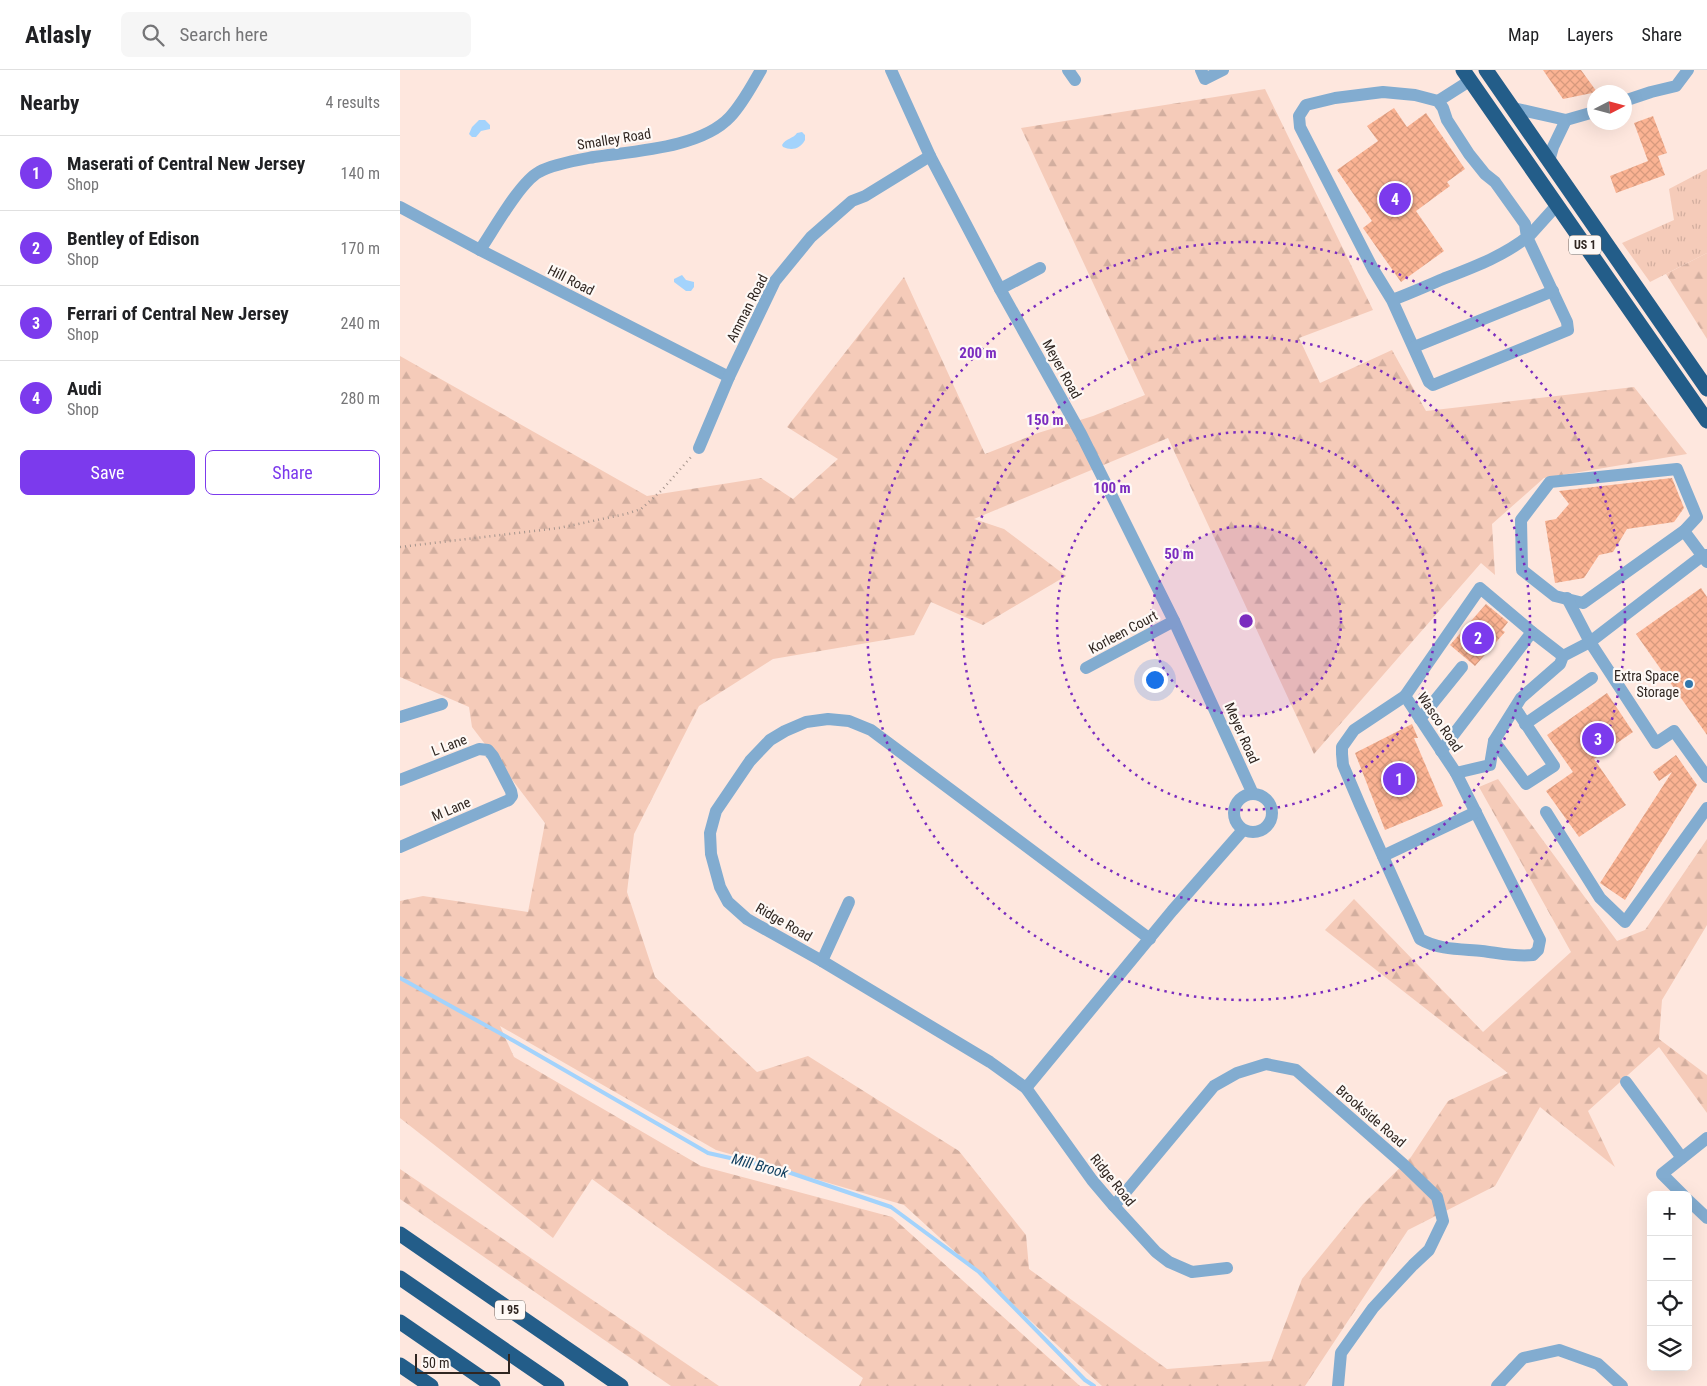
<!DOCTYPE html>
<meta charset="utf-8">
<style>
:root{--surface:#fff;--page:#f6f6f6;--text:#202124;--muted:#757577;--line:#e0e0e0;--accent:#7c3aed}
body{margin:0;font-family:"Roboto Condensed",sans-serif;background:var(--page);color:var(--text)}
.controls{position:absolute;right:15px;bottom:15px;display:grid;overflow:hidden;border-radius:8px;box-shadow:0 5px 20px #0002}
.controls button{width:45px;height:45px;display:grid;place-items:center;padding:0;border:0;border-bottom:1px solid var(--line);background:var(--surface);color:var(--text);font:25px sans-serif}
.compass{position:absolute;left:1187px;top:15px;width:45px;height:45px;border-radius:50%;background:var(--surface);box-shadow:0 5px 20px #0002;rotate:84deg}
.scale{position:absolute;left:15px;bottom:12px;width:95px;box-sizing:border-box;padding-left:5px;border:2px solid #302621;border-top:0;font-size:14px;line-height:18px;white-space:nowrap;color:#302621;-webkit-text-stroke:4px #fef9f6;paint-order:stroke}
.you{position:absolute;left:754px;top:609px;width:18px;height:18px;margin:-12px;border:4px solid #fff;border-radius:50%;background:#1a73e8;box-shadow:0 0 0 8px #1a73e833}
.badge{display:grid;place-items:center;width:32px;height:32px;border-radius:50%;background:var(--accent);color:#fff;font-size:16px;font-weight:700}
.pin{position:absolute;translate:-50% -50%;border:2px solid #fff;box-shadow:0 1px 5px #0006}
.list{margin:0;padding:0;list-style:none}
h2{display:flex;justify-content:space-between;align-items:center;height:65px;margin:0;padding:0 20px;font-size:21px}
h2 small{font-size:16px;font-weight:400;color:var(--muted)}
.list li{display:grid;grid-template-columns:32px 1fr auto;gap:15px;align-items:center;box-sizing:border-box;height:75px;padding:0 20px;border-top:1px solid var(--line)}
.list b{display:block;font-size:19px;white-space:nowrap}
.list p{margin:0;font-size:16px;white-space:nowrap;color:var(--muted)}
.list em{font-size:16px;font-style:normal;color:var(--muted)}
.actions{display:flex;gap:10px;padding:15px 20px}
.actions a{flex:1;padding:11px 0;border:1px solid var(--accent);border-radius:8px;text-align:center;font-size:18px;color:var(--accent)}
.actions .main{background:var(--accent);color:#fff}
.icon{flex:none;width:28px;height:28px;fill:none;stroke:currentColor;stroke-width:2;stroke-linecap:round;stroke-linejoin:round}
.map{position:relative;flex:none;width:1307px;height:1316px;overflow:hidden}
header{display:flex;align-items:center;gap:30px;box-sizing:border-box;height:70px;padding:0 25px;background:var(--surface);border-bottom:1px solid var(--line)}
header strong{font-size:24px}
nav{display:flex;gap:28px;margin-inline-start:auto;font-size:18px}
.search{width:350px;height:45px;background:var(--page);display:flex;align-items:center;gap:12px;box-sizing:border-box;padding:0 18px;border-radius:8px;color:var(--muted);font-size:19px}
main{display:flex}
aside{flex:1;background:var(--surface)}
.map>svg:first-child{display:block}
</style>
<header>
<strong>Atlasly</strong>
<div class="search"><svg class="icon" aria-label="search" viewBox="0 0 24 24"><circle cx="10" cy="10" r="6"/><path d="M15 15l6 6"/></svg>Search here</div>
<nav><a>Map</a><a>Layers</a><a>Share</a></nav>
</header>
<main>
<aside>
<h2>Nearby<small>4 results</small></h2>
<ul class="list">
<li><span class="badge">1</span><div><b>Maserati of Central New Jersey</b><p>Shop</p></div><em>140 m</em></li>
<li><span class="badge">2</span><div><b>Bentley of Edison</b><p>Shop</p></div><em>170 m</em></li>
<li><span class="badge">3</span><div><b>Ferrari of Central New Jersey</b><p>Shop</p></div><em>240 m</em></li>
<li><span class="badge">4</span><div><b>Audi</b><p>Shop</p></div><em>280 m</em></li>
</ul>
<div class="actions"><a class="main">Save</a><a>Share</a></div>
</aside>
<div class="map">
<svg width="1307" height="1316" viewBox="0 0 1307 1316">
<defs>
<pattern id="grass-tufts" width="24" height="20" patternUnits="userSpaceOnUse" patternTransform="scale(1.25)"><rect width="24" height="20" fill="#f5cbb9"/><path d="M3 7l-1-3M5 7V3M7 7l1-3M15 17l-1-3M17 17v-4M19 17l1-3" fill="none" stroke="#d2ae9f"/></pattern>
<pattern id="forest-firs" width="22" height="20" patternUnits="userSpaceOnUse" patternTransform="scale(1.25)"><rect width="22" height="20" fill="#f5cbb9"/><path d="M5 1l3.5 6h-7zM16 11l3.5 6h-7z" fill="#d2ae9f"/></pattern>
<pattern id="building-cross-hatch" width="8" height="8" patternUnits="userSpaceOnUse" patternTransform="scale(1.25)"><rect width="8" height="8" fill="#fbb393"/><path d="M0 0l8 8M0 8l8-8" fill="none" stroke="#d79a7e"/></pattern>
</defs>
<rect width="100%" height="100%" fill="#fee7de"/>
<polygon fill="url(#grass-tufts)" points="1307,99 1307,183 1250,212 1222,173 1274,150 1269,119"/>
<g fill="url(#forest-firs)">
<polygon points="865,19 973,240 899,268 920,313 992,280 1026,341 1234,317 1287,384 1144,408 1092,454 1095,505 1081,493 914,684 768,368 574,449 604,459 666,506 583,555 531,532 514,565 373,589 299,636 234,764 227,822 255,907 357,1002 408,986 559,1081 626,1165 629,1199 767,1299 871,1291 902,1209 963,1134 1011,1087 1048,1031 1108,1003 925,860 954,829 1083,962 1171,882 1079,717 1098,709 1217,871 1245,860 1307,769 1307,855 1262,930 1259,969 1307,1005 1307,1043 1259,977 1188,1041 1215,1097 1140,1037 1095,1116 1008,1160 905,1316 702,1316 504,1135 316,1080 100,956 114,987 301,1096 492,1147 680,1316 459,1316 463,1308 192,1109 153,1168 0,1048 0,831 23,826 128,842 145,753 72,657 69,637 0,607 0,286 247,426 361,408 393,429 438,389 387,357 504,207 585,384 638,363 693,346 745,325 621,58"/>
<polygon points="1307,183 1307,269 1266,204"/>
<polygon points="0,1099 319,1316 271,1316 0,1129"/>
</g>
<g fill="#a3d3fc">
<polygon points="79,50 85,50 90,55 90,59 81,61 76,67 72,67 69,64 72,57"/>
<path d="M 402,62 L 405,65 L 405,70 C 400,79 392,81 383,77 L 382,75 C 386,68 393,69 397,63 Z"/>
<polygon points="282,205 286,210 294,212 294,217 291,221 286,221 274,212 274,209"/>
</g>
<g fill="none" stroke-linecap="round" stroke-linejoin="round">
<polyline stroke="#a3d3fc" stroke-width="4" points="0,908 114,971 308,1083 379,1099 491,1137 579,1202 685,1310 694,1316"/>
</g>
<g fill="url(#building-cross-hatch)">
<polygon points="1143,0 1181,0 1197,22 1163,29"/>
<polygon points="994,38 1007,57 1026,43 1065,99 1047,112 1050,116 1016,141 1044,181 1001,212 963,158 972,151 937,100 978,71 967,56"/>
<polygon points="1253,46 1267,83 1258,86 1265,105 1216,123 1210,106 1248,91 1234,53"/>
<polygon points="1272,408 1284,438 1274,452 1227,459 1213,482 1199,485 1184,508 1155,513 1145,451 1156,449 1169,434 1159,421"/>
<polygon points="1301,518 1307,527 1307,665 1236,564"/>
<polygon points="1086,534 1108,552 1102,560 1105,562 1075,596 1050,575"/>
<polygon points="1207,623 1233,662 1194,689 1226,735 1179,767 1146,721 1173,702 1147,665"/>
<polygon points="1012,654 1018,668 1014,668 1043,736 985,760 955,683"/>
<polygon points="1276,685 1297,715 1225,830 1200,813 1272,702 1259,711 1253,702"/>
</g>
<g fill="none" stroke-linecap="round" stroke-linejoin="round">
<polyline stroke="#a5948c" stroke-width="2.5" stroke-dasharray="1 4" stroke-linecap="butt" points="0,477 159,458 226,444 241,439 262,420 291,387"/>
<g stroke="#82acd0" stroke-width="12">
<polyline points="491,0 530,86 600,219 681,364 774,551 853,724"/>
<polyline points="668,0 675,10"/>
<polyline points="801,0 805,9 823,0"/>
<polyline points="1038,31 1071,10"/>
<polyline points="1224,31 1251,22 1276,16 1288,0"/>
<polyline points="1113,38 1166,50 1194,42"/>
<polyline points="1149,91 1153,77 1166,50"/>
<polyline points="0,137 80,180 329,307"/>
<path d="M 80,180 C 93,161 120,112 139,102 C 153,94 178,90 194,87 C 234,81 301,78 330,47 C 343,33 351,17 361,0"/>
<polyline points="600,219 640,198"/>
<path d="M 992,230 L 1029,312 L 1033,315 L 1168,260 L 1167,252 L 1127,167 L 1125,154 L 1095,112 L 1085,104 L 1069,84 L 1047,50 L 1043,38 L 1038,31 L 1015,25 L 983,22 L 935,28 L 906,35 L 899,46 L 900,57 L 973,199 L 992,230 C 1009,224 1026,216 1043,209 C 1074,197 1104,186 1130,165 L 1157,135"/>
<polyline points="1014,277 1153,221"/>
<polyline points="299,378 329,307 375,211 411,167 452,131 465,126 530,86"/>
<polygon points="1277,399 1297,447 1284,461 1183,533 1155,526 1122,500 1121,450 1150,412"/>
<polyline points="1284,461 1307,492"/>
<polyline points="1167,528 1190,572 1256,673 1274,661 1307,707"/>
<polyline points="1163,586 1132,562 1080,518 1005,626 1056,703 1090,695 1094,671 1121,628 1160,594 1163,586 1190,572 1302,486 1307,485"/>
<polyline points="686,598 774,551"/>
<path d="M 1005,626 L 954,660 L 942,677 L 942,684 L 943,695 L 960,735 L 1020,869 C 1039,880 1060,879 1082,881 C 1099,883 1115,887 1133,885 L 1138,880 L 1140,870 L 1056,703"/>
<polyline points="0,647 42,634"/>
<polyline points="1020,649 1062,597"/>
<polyline points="1125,654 1192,608"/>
<polyline points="1094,671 1126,714 1154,696 1115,638"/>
<polyline points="1041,681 1132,562"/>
<polyline points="0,710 79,679 88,680 93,686 111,721 112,726 109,730 0,777"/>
<circle cx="853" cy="743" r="19"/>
<polyline points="1146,742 1200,828 1225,852 1307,738"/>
<polyline points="983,786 1076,742"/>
<polyline points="750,869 471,660 449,651 428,649 406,652 385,661 370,670 350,691 316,741 310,763 311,784 320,817 328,832 347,849 422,891 590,992 626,1018 692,1110 714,1136 756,1182 769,1192 792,1202 827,1198"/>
<polyline points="422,891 449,832"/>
<polyline points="1226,1012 1282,1088"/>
<polyline points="626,1018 772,841 843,760"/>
<polyline points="1283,1125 1262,1104 1307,1068"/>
<polyline points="1288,1130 1307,1148"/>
<polyline points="714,1136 814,1016 837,1003 866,994 896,1000 1003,1094 1037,1127 1043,1151 1029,1180 1013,1195 973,1238 941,1283 938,1316"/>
<polyline points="1097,1316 1123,1288 1159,1280 1198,1294 1222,1316"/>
</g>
<g stroke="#235d89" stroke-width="15">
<polyline points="1063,0 1307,351"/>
<polyline points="1086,0 1307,319"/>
<polyline points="0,1164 221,1316"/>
<polyline points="0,1208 157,1316"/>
<polyline points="0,1252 93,1316"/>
<polyline points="0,1295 31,1316"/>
</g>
</g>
<circle cx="846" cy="551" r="95" fill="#7b2cbf" fill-opacity=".12"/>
<g fill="none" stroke="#7b2cbf" stroke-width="2.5" stroke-dasharray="2.5 5">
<circle cx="846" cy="551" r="95"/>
<circle cx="846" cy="551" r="189"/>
<circle cx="846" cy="551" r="284"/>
<circle cx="846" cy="551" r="379"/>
</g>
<circle fill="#3177ac" stroke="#fef9f6" stroke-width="2" cx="1289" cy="614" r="5"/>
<g text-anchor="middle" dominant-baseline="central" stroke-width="4.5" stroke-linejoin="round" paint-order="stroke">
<g fill="#fef9f6" stroke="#6e6561" stroke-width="1">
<rect x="1169" y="165.5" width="32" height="19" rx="4"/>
<rect x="95" y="1230.5" width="30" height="19" rx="4"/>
</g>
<g font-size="12" font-weight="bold" fill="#302621">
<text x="1185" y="175">US 1</text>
<text x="110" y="1240">I 95</text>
</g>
<g font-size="14" fill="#302621" stroke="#fef9f6">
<text transform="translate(214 69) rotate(-9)">Smalley Road</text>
<text transform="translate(171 210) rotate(27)">Hill Road</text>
<text transform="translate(347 238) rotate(-63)">Amman Road</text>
<text transform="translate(662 299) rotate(61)">Meyer Road</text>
<text transform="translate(723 562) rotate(-28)">Korleen Court</text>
<text transform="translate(1040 652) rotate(56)">Wasco Road</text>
<text transform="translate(842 663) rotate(66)">Meyer Road</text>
<text transform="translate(49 675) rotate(-21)">L Lane</text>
<text transform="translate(51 739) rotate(-23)">M Lane</text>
<text transform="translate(384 852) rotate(30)">Ridge Road</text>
<text transform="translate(971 1046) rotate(41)">Brookside Road</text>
<text transform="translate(713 1110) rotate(51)">Ridge Road</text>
</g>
<g font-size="14" fill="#302621" stroke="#fef9f6" text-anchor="end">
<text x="1279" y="606">Extra Space<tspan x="1279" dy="16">Storage</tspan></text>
</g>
<g font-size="15" font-style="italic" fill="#0f3d5e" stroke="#fef9f6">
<text transform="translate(360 1096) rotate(15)">Mill Brook</text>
</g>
</g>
<circle cx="846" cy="551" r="8" fill="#7b2cbf" stroke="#fef9f6" stroke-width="2.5"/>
<g font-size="15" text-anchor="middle" font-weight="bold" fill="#7b2cbf" stroke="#fef9f6" stroke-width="4.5" stroke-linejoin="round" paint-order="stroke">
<text x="578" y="288">200 m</text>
<text x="645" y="355">150 m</text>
<text x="712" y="423">100 m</text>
<text x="779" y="489">50 m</text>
</g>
</svg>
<div class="controls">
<button>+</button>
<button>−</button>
<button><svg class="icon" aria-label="locate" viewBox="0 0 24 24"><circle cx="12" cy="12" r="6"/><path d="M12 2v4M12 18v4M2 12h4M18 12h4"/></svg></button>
<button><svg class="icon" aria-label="layers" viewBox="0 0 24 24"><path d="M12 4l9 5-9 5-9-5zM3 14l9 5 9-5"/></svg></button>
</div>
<svg class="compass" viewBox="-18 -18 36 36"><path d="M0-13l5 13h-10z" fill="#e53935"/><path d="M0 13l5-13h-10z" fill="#757577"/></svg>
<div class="scale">50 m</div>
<div class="you"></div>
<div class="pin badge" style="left:999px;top:709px">1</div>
<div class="pin badge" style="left:1078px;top:568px">2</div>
<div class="pin badge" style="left:1198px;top:669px">3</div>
<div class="pin badge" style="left:995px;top:129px">4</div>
</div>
</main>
